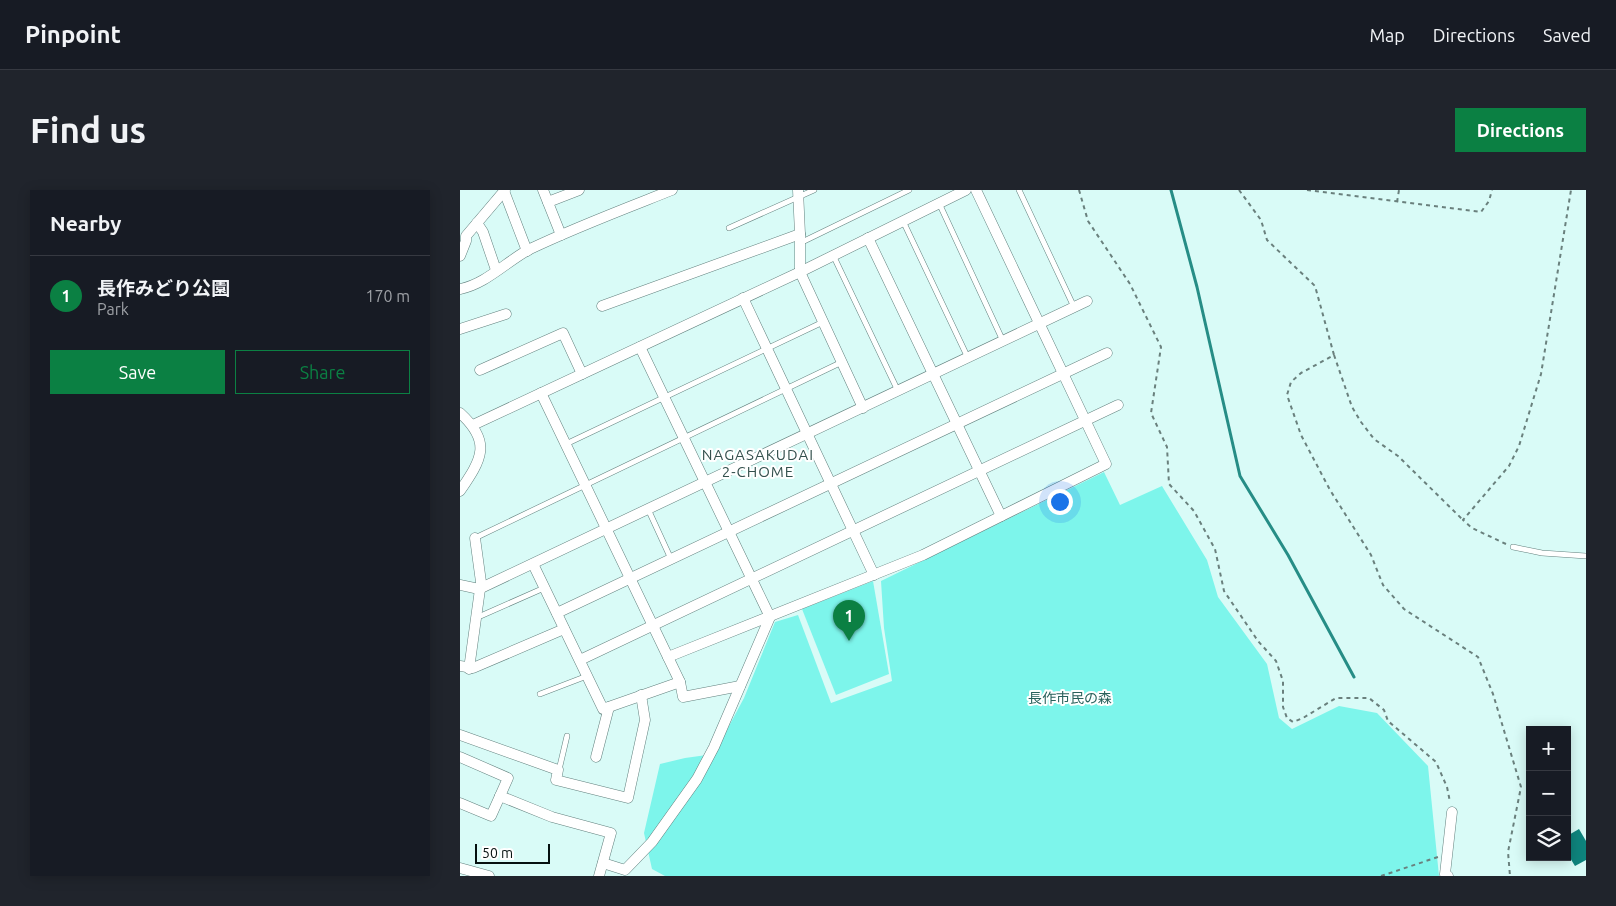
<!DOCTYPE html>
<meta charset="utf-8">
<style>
:root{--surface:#171b24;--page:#20242c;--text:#f1f3f6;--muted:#9ea1a6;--line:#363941;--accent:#0b8043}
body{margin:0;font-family:Ubuntu,"Noto Sans JP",sans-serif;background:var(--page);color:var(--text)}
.controls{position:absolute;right:15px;bottom:15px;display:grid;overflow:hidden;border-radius:0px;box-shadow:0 2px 12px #0003}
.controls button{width:45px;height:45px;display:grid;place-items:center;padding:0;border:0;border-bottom:1px solid var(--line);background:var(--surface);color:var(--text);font:25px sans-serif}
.scale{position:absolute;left:15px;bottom:12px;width:75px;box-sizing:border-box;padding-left:5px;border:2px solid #05100f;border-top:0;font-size:14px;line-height:18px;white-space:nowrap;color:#05100f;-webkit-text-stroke:4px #fff;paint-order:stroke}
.you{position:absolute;left:599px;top:311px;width:18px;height:18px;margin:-12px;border:4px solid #fff;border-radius:50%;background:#1a73e8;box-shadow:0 0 0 8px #1a73e833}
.badge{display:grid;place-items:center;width:32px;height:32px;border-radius:50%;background:var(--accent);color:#fff;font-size:16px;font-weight:700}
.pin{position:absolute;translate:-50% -41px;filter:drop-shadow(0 1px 2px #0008)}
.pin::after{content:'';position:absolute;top:26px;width:18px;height:15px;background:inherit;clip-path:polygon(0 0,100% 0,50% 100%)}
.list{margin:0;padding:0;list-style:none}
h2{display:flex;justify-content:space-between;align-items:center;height:65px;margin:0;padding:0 20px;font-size:21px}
h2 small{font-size:16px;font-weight:400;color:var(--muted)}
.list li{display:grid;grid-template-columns:32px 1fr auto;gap:15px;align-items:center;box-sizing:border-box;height:80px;padding:0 20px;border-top:1px solid var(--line)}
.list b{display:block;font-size:19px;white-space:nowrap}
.list p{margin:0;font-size:16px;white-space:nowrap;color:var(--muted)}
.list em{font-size:16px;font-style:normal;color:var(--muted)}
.actions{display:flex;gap:10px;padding:15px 20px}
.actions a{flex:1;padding:11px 0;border:1px solid var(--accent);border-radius:0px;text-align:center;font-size:18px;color:var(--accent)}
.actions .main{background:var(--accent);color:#fff}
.icon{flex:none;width:28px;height:28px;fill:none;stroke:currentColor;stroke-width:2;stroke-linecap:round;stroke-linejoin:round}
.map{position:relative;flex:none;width:1126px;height:686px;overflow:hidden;border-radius:0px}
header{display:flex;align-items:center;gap:30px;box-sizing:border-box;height:70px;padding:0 25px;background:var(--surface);border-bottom:1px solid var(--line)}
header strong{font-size:24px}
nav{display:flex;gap:28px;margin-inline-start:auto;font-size:18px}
.intro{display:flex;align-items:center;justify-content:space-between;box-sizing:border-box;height:120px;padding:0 30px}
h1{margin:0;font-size:35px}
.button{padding:12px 22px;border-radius:0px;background:var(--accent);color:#fff;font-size:18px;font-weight:700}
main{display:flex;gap:30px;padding:0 30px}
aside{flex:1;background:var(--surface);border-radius:0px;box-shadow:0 2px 12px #0003}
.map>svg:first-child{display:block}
</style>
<header>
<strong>Pinpoint</strong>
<nav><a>Map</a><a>Directions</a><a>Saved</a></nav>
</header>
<div class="intro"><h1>Find us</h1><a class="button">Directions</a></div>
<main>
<aside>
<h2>Nearby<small></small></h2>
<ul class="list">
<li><span class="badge">1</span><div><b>長作みどり公園</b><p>Park</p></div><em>170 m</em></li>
</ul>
<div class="actions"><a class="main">Save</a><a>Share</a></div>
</aside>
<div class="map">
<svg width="1126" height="686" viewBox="0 0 1126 686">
<rect width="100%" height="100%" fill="#d9fbf7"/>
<g fill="#7df5eb">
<polygon points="644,282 660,315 702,296 747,370 758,407 807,474 819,528 832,539 879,516 917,523 968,576 979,686 205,686 192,679 184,643 200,574 225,568 254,564 284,508 315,432 338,425 371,513 432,491 424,438 421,391"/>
<polygon points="413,391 429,484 376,505 342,419"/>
</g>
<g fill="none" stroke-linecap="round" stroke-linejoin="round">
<polyline stroke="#268d86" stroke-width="3" points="711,0 737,97 780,286 828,365 894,487"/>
</g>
<polygon fill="#0e847d" points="1119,639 1126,651 1126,670 1115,676 1107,663 1107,646"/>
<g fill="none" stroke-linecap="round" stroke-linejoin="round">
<defs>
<g id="lane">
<polyline points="559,0 614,117"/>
<polyline points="479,13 543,151"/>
<polyline points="443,31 508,168"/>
<polyline points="269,38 354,0"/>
<polyline points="340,53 449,0"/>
<polyline points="373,65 438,201"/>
<polyline points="106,254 363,132"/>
<polyline points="188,319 211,369"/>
<polyline points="15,348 382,172"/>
<polyline points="1053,357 1082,363 1126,366"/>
<polyline points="16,428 84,398"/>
<polyline points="80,504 127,486"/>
<polyline points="99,580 107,546"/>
</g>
<g id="street">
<polyline points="83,0 101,45"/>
<polyline points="338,0 340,44 340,82 403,218"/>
<polyline points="44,1 67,61"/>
<polyline points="88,12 119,0"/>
<polyline points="17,33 23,42 36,80"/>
<polyline points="408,48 541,326"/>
<polyline points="0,66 6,51 6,46 45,0"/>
<path d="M 0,99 C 26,94 47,71 70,59 C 116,37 164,19 212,0"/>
<polyline points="283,108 414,385"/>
<polyline points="142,116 340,44"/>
<polyline points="0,139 46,124"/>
<polyline points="20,180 103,143 122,184"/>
<polyline points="81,203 220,492 223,507 280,496"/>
<path d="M 0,223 C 32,252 22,269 0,301"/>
<polyline points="13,235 340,82 506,0"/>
<polyline points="73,374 143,519 220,492"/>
<polyline points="0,395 19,399 627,111"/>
<polyline points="97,423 647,163"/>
<polyline points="208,467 463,365 646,274 516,0"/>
<polyline points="120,470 658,215"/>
<polyline points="0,476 13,478 104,439"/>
<polyline points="9,479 21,392 15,348"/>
<polyline points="0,545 98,580 96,590 168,608 185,530 181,505"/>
<polyline points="0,567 48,588 40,606 92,627 151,643 139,686"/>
<polyline points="136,567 149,517"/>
<polyline points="0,613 31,626 40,606"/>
<polyline points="143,673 165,680 192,652 237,589 254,557 310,427 180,157"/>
<polyline points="0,678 29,686"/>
<polyline points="988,686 985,684 992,622"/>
</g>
</defs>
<use href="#lane" stroke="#62817e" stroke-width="6"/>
<use href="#street" stroke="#62817e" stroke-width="11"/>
<g stroke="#6a807d" stroke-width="2" stroke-dasharray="4 4" stroke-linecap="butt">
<polyline points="619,0 628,31 670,94 701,157 691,223 707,257 709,294 734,321 755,359 764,401 798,451 816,471 823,491 823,517 827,528 833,532 843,528 876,508 909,508 924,520 928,531 976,572 987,597 990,612"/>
<polyline points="779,0 801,30 807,50 855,96 874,165 841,183 831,192 827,205 841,245 870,300 911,365 923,395 944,419 1018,467 1033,504 1061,597 1048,662 1050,686"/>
<polyline points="847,0 1021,22 1029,11 1032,0"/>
<polyline points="937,12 939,0"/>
<polyline points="874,165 892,217 901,232 914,249 938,266 1003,330"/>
<polyline points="1046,354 1012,338 1003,330 1049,276 1059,256 1081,184 1111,0"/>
<polyline points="921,686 978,667"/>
</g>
<use href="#lane" stroke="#fff" stroke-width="5"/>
<use href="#street" stroke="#fff" stroke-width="10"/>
</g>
<g text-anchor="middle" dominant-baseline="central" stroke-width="4" stroke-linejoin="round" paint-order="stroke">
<g font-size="14" fill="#29615c" stroke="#fff">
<text x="610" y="508">長作市民の森</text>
</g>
<g font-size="15" letter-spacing="1" fill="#33504d" stroke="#fff">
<text x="298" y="264">NAGASAKUDAI<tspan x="298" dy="17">2-CHOME</tspan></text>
</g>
</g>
</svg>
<div class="controls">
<button>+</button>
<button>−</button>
<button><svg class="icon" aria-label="layers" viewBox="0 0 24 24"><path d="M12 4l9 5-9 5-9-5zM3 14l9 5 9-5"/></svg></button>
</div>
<div class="scale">50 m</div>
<div class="you"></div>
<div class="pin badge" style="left:389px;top:451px">1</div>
</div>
</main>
